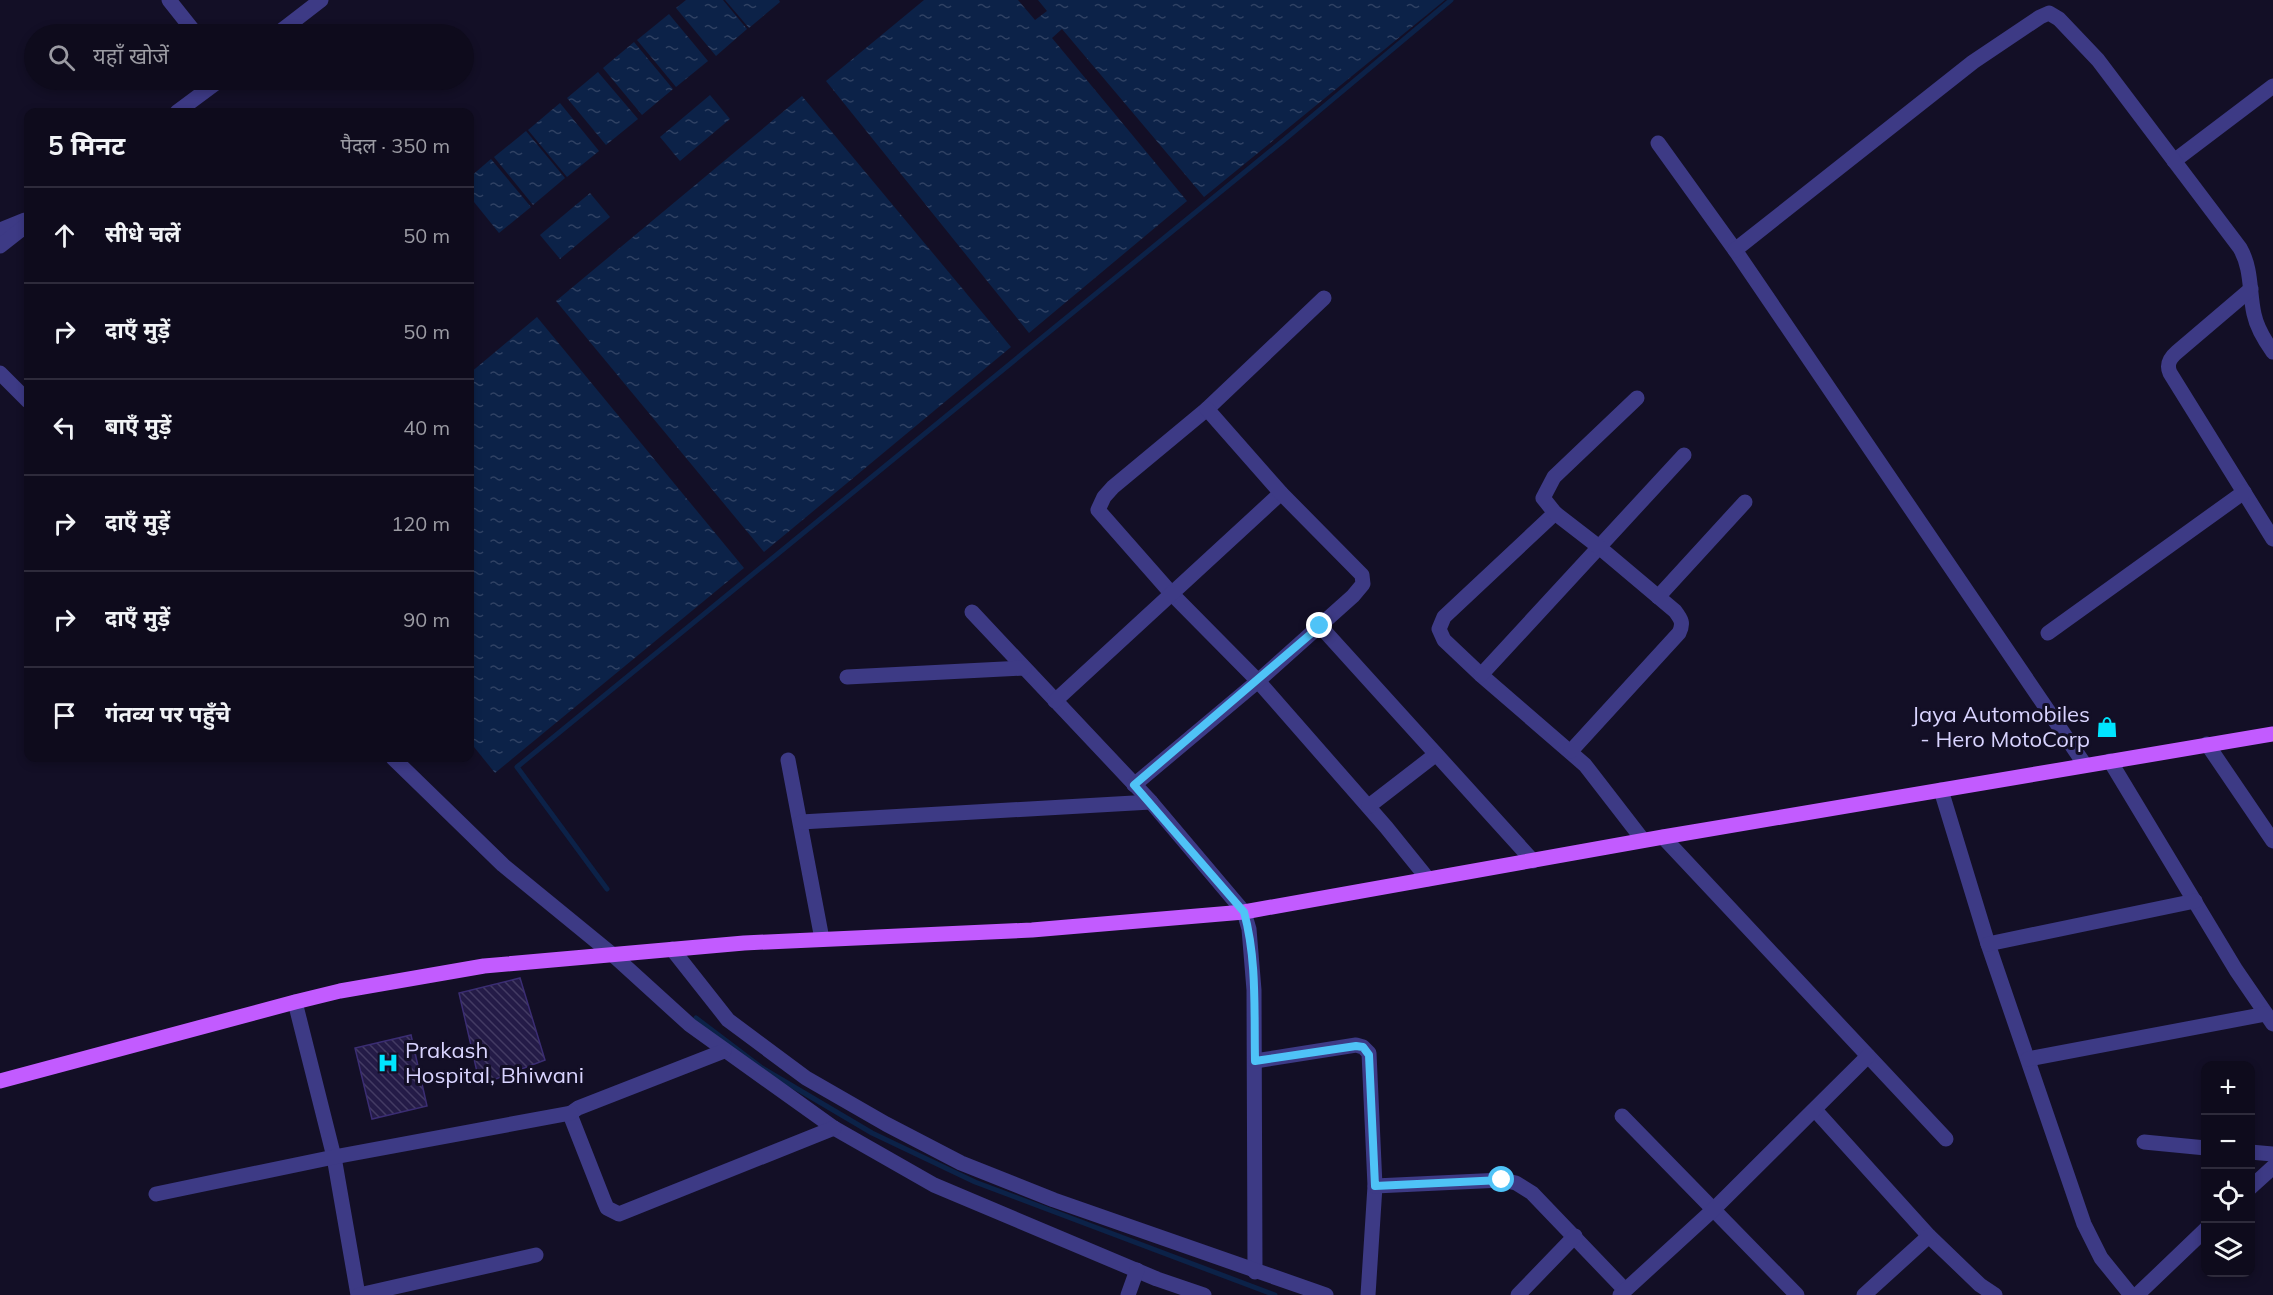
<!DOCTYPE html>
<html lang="hi">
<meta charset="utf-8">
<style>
:root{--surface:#0e0b1c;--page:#1c1929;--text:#f1f3f6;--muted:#9b9ba3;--line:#2e2b3b}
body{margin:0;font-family:Mulish,"Noto Sans Devanagari",sans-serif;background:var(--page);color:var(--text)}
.controls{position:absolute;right:18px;bottom:18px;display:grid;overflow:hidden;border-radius:12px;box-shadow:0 3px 9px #0003}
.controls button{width:54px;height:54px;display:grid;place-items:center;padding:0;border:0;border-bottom:2px solid var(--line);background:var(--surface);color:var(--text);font:30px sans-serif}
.stop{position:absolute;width:18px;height:18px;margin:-14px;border:4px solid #4fc3f7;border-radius:50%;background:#fff}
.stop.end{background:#4fc3f7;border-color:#fff;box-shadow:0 2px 6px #0008}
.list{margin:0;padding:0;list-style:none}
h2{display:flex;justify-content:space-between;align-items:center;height:78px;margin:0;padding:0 24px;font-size:26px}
h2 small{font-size:20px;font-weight:400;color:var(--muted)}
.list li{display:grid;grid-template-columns:39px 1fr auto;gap:18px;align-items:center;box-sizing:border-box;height:96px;padding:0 24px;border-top:2px solid var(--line)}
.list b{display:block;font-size:22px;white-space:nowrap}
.list em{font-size:20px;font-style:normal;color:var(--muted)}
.icon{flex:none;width:33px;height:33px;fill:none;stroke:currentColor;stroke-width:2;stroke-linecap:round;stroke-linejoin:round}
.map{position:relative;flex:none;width:2273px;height:1295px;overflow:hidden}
.search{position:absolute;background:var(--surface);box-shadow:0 3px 9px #0003;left:24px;top:24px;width:450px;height:66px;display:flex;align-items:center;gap:15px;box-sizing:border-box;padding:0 21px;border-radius:33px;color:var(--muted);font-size:22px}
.panel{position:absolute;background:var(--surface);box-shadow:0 3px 9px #0003;left:24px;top:108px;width:450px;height:654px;border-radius:12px}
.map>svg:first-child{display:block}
</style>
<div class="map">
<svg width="2273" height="1295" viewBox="0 0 2273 1295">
<defs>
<pattern id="water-ripples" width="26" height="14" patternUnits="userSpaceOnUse" patternTransform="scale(1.5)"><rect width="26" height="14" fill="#0c2248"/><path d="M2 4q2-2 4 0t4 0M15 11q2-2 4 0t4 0" fill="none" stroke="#2f4163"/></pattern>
<pattern id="building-back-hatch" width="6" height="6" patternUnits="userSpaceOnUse" patternTransform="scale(1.5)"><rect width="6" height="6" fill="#241b47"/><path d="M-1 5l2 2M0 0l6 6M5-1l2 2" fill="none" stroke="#433b63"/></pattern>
</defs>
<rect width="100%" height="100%" fill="#130f26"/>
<g fill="url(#water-ripples)">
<polygon points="686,0 723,0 747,29 716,56 676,8"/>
<polygon points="725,0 779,0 780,2 749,28"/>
<polygon points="924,0 1018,0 1035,20 1047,11 1038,0 1445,0 1204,197 1062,29 1052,38 1187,201 1029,333 826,81"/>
<polygon points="669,14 708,61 676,87 637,40"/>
<polygon points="634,42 673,89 642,115 603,68"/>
<polygon points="598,72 638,119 606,145 567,98"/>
<polygon points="710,95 730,119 680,161 660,137"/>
<polygon points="802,96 1011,347 764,552 556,301"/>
<polygon points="560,103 599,151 567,177 528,130"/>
<polygon points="526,131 565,178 533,205 494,157"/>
<polygon points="491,159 531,207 499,233 470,197 470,177"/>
<polygon points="590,193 610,217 560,259 540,235"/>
<polygon points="537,317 744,568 495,773 470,742 470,373"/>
</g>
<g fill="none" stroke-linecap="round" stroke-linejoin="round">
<g stroke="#0c2248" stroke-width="5">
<polyline points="607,889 517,767 1284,140 1451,0"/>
<polyline points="696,1018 762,1068 872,1133 975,1182 1275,1295"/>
</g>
</g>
<g fill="url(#building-back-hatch)" stroke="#3b2d73" stroke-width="1.5">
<polygon points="520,978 545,1060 480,1085 459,993"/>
<polygon points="411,1035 427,1106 372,1119 355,1048"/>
</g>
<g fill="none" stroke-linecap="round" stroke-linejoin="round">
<g stroke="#3d3a85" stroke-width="15">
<polyline points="169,0 196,34"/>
<polyline points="1658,143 1735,250 2085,765"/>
<polyline points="2174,161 2273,86"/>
<path d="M 1735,250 L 1973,62 L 2040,17 L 2049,13 L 2059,19 L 2098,60 L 2240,248 C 2252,269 2249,291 2254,314 C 2257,328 2265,341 2273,352"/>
<path d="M 2251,289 L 2177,352 C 2170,358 2166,364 2170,373 L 2273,539"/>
<polyline points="1324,298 1207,409 1113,487 1104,497 1098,510 1171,593 1258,681 1386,827 1428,879"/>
<polyline points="1555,513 1444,617 1439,629 1444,640 1481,675 1585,765 1643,840"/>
<polyline points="1658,597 1745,502"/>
<polyline points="972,612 1151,802 1244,912 1249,929 1254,990 1255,1272"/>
<polyline points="1320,626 1533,861"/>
<polyline points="2048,633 2244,492"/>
<polyline points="1481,675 1684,455"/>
<polyline points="847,677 1024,668"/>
<polyline points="1055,701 1281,493"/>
<polyline points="2207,744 2273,841"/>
<path d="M 1571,751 L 1679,633 C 1684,623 1681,619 1675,611 L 1599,547 L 1555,513 L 1543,498 L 1554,477 L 1637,398"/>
<polyline points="788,760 822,939"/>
<polyline points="2110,761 2236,970 2273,1024"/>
<polyline points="1134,785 1258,681 1353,596 1363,584 1362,575 1359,572 1281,493 1207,409"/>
<polyline points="1941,790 1988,944 2084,1224 2101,1258 2131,1295"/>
<polyline points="1369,806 1435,755"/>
<polyline points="801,822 1151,802"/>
<polyline points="1663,837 1946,1139"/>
<polyline points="1988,944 2195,901"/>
<polyline points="672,949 728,1020 806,1078 886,1124 961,1163 1054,1200 1326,1295"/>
<polyline points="613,955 690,1025 834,1128 934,1185 1157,1279 1204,1295"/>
<polyline points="295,1002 334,1157 358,1295"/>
<polyline points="724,1051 578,1108 571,1113 571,1117 604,1201 607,1208 619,1214 834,1128"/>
<polyline points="2028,1059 2266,1014"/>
<polyline points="1255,1061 1356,1045 1363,1047 1369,1053 1375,1186 1368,1295"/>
<polyline points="1816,1111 1929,1236 1980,1285 1995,1295"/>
<polyline points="1622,1116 1797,1295"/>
<polyline points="2144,1142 2206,1148"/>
<polyline points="2250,1152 2273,1154"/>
<polyline points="1375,1186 1502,1180 1516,1183 1532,1193 1625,1290"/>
<polyline points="2250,1188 2273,1167"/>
<polyline points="156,1194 334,1157 571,1113"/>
<polyline points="359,1295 536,1255"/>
<polyline points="1128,1295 1137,1270"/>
<polyline points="1518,1295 1575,1236"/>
<polyline points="1620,1295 1714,1209 1868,1056"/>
<polyline points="1864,1295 1929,1236"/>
<polyline points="2137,1295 2206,1229"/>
</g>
<g stroke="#3d3a85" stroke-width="15">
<polyline points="277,34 321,0"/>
<polyline points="177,112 220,80"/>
<polyline points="0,230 25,220"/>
<polyline points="0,246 28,224"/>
<polyline points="0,373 28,401"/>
<polyline points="393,758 503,865 613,955"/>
</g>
<polyline stroke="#c25bff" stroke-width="15" points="0,1081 295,1002 340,991 484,966 744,943 1032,930 1244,912 1663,837 2273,734"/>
</g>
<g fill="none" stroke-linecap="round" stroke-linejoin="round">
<path stroke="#4fc3f7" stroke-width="8" d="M 1320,626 L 1134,785 L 1244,912 C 1257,959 1254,1011 1255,1061 L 1356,1046 L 1363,1047 L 1369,1055 L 1375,1186 L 1502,1180"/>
</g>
<defs>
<symbol id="shop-bare" viewBox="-9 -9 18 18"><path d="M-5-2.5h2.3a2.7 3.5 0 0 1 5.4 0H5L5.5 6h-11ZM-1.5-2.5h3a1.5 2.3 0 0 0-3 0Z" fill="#00e5ff" stroke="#130f26" stroke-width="2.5" paint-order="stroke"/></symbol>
<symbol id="hospital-bare" viewBox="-9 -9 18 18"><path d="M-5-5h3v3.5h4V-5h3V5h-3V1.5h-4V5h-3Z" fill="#00e5ff" stroke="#130f26" stroke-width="2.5" paint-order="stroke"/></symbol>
</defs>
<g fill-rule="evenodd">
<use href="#shop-bare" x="2092" y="712" width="30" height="30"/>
<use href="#hospital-bare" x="373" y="1048" width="30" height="30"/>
</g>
<g text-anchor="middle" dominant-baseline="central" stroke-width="6" stroke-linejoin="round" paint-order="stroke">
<g font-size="22" fill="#d9d4ff" stroke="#130f26" text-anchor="end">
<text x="2090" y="714">Jaya Automobiles<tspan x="2090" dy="25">- Hero MotoCorp</tspan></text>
<text x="405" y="1050" text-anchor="start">Prakash<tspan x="405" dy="25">Hospital, Bhiwani</tspan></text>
</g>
</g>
</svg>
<div class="controls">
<button>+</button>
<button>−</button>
<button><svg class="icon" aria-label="locate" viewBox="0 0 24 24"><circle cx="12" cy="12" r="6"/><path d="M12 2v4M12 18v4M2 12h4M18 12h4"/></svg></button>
<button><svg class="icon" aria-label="layers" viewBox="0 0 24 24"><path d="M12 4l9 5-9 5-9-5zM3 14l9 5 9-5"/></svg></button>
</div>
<div class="stop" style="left:1502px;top:1180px"></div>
<div class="stop end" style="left:1320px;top:626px"></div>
<div class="search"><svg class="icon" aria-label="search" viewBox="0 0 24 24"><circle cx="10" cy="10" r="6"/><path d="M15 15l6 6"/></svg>यहाँ खोजें</div>
<section class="panel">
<h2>5 मिनट<small>पैदल · 350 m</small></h2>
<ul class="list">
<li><svg class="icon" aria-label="ahead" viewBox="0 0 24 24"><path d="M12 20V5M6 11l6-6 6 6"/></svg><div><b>सीधे चलें</b></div><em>50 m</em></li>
<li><svg class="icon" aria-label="right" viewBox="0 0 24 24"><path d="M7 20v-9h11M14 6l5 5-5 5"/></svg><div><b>दाएँ मुड़ें</b></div><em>50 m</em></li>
<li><svg class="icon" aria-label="left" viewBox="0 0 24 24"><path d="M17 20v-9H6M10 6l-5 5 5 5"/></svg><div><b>बाएँ मुड़ें</b></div><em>40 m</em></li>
<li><svg class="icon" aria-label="right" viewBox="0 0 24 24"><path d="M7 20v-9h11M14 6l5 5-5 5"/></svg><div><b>दाएँ मुड़ें</b></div><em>120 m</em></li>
<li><svg class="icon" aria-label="right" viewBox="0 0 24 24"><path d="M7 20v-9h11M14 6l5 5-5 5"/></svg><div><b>दाएँ मुड़ें</b></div><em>90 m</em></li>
<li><svg class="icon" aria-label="arrive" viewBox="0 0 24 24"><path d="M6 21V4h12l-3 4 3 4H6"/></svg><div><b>गंतव्य पर पहुँचे</b></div></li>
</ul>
</section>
</div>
